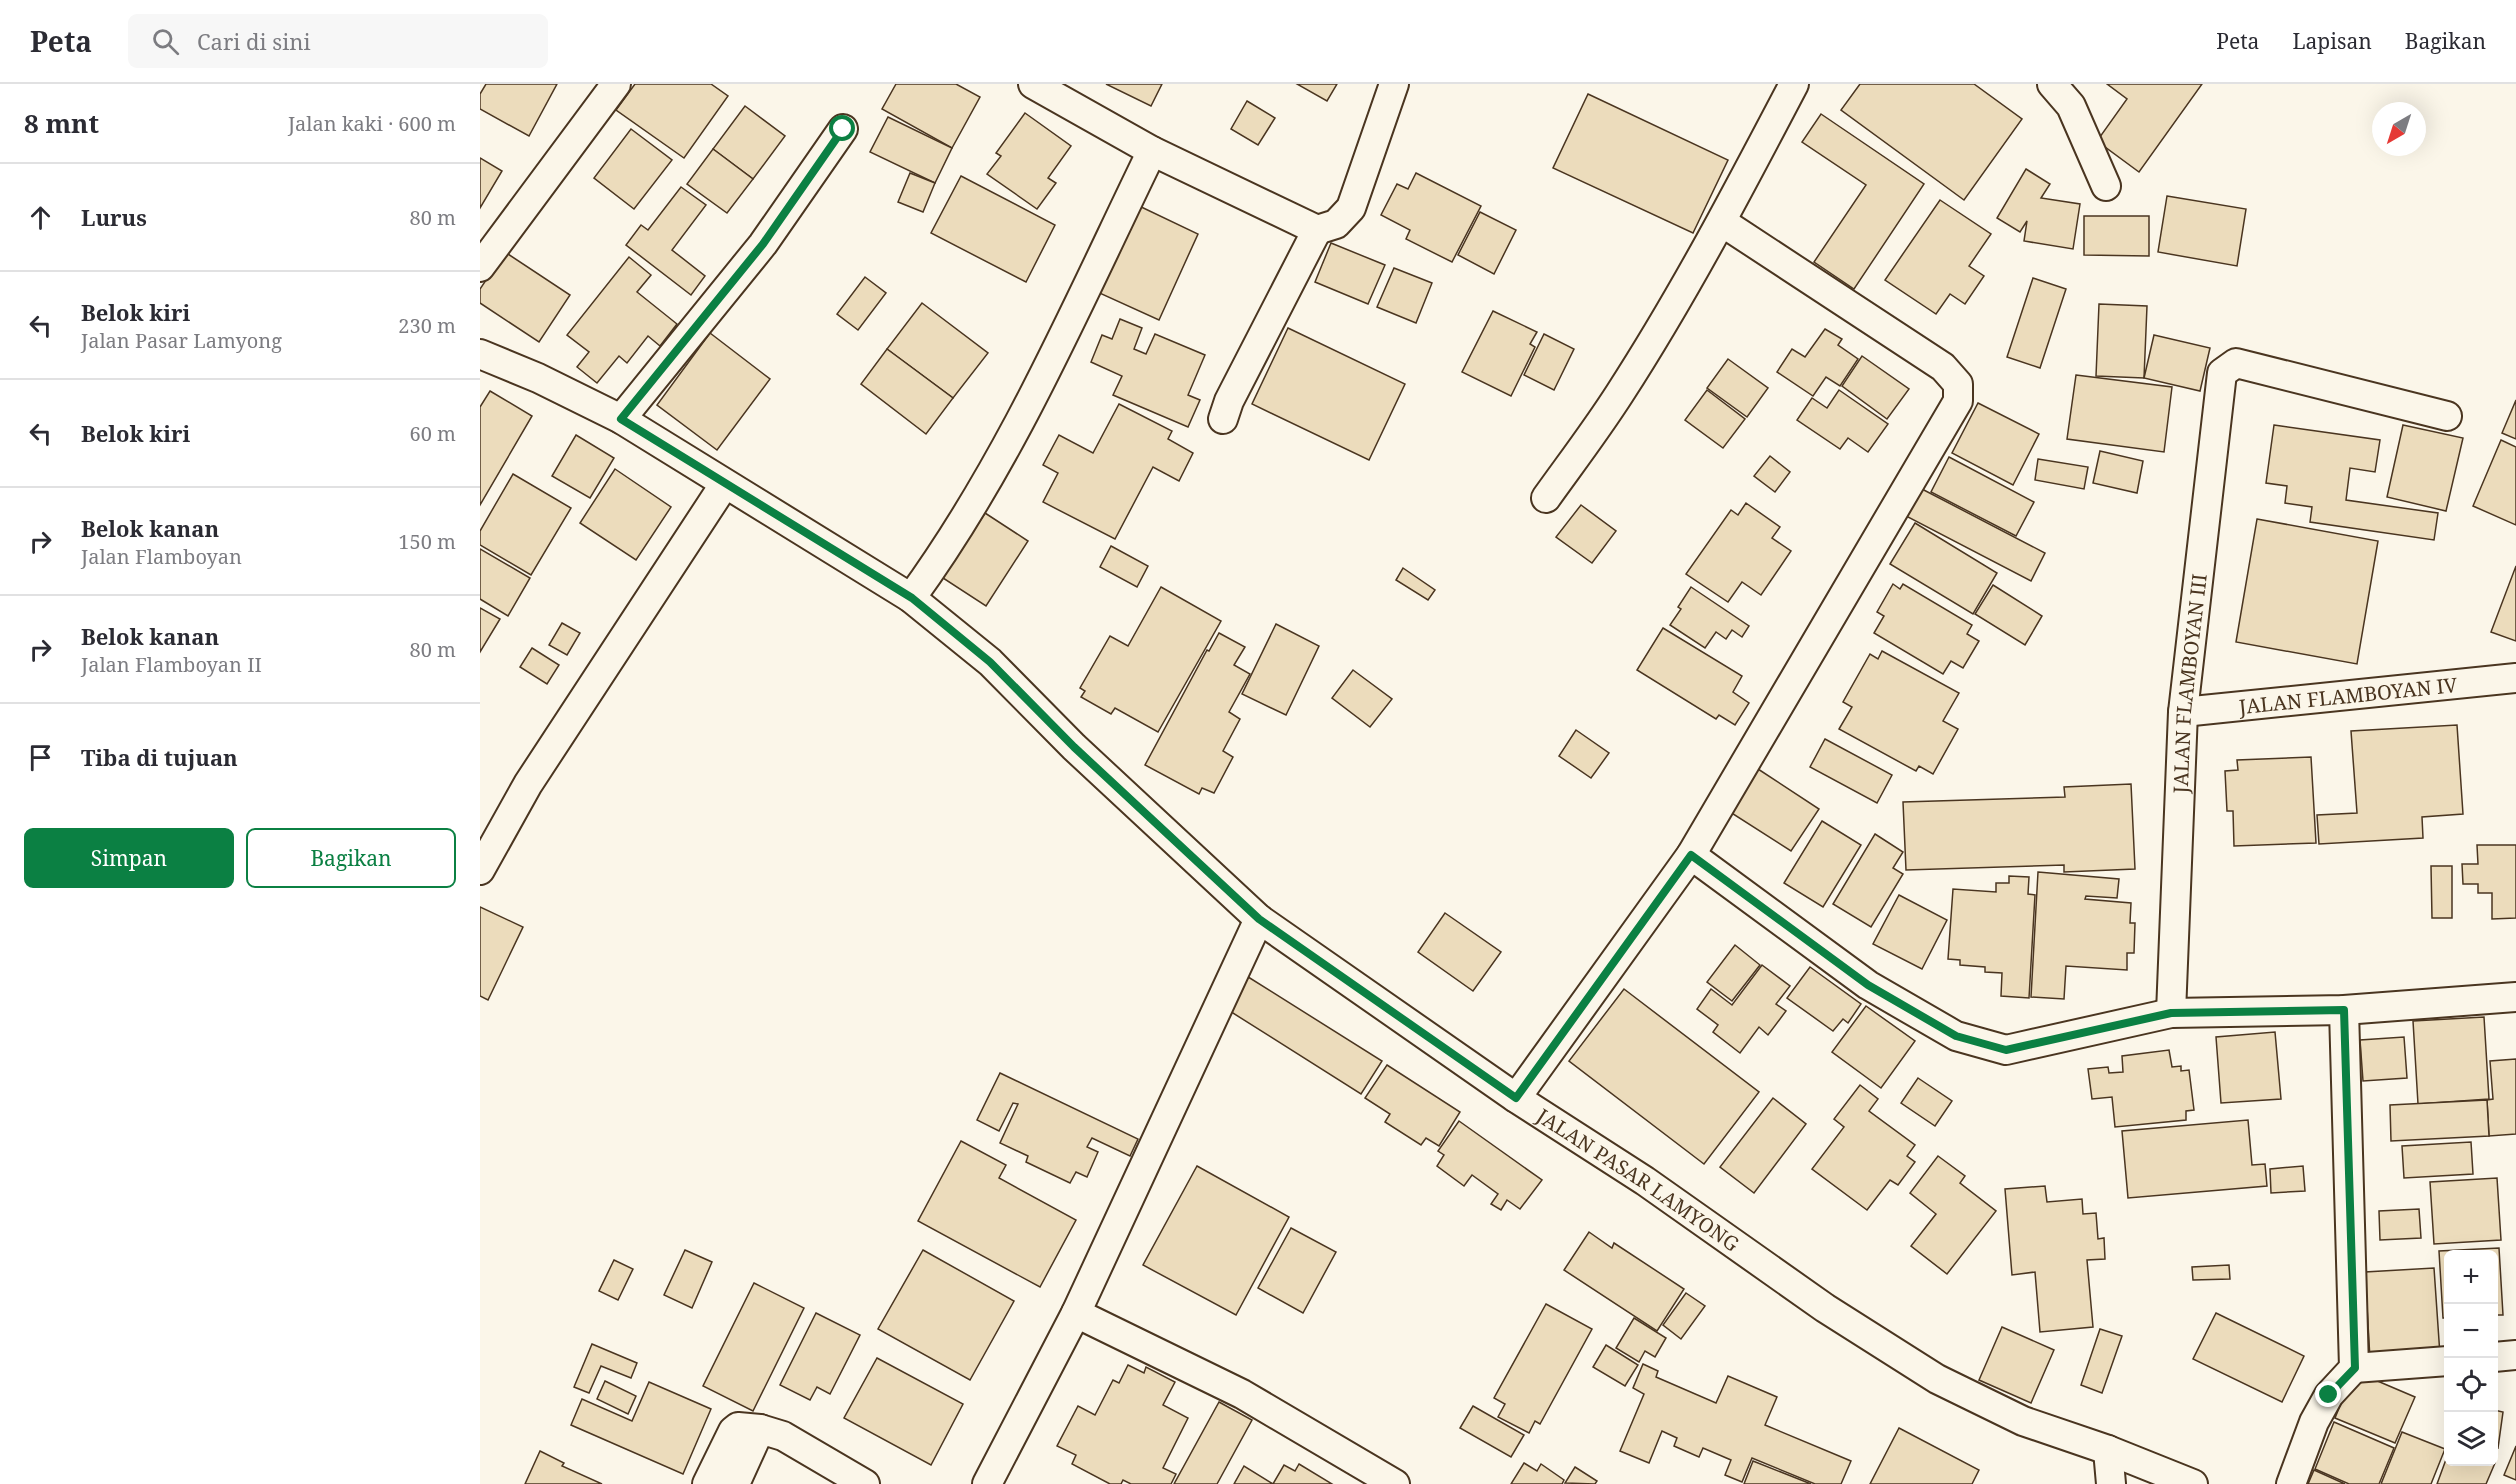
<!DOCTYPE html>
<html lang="id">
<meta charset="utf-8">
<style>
:root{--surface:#fff;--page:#f7f7f7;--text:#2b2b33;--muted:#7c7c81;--line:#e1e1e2;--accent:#0b8043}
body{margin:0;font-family:"Noto Serif",serif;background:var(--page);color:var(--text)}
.controls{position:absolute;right:18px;bottom:18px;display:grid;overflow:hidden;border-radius:9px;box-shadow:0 6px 24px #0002}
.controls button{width:54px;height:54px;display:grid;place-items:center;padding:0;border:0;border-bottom:2px solid var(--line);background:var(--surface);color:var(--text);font:30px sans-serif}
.compass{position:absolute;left:1892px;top:18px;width:54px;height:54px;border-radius:50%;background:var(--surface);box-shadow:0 6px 24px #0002;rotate:219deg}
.stop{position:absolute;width:18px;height:18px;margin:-14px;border:4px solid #0b8043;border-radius:50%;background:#fff}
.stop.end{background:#0b8043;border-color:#fff;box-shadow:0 2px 6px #0008}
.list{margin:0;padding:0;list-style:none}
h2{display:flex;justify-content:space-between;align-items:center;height:78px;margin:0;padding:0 24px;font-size:26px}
h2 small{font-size:20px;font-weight:400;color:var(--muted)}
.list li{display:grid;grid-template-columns:39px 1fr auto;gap:18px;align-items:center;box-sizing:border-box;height:108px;padding:0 24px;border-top:2px solid var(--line)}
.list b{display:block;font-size:22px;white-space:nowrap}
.list p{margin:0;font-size:20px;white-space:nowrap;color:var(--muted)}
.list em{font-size:20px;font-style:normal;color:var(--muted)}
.actions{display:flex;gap:12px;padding:18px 24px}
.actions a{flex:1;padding:14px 0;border:2px solid var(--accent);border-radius:9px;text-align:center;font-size:21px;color:var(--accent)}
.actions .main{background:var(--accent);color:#fff}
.icon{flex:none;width:33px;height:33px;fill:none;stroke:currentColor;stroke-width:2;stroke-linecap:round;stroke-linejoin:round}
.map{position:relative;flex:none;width:2036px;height:1400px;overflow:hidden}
header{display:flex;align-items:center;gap:36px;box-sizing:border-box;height:84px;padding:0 30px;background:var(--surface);border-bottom:2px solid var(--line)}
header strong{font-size:28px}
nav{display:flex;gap:33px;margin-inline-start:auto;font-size:21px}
.search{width:420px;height:54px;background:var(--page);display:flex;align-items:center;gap:15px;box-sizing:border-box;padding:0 21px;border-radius:9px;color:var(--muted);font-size:22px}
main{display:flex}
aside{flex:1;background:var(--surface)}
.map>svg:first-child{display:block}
</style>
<header>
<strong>Peta</strong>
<div class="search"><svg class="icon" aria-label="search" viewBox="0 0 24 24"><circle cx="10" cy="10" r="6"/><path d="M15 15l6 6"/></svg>Cari di sini</div>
<nav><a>Peta</a><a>Lapisan</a><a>Bagikan</a></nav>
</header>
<main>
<aside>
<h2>8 mnt<small>Jalan kaki · 600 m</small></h2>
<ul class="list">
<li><svg class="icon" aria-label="ahead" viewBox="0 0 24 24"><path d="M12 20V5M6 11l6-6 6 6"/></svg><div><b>Lurus</b></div><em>80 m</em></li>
<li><svg class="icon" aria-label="left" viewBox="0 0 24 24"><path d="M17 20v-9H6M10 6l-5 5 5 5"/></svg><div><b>Belok kiri</b><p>Jalan Pasar Lamyong</p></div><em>230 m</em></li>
<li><svg class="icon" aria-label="left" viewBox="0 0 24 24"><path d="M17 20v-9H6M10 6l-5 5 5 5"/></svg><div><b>Belok kiri</b></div><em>60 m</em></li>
<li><svg class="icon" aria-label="right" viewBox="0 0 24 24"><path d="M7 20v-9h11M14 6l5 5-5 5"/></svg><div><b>Belok kanan</b><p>Jalan Flamboyan</p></div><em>150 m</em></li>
<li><svg class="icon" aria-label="right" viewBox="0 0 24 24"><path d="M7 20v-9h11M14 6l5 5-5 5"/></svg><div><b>Belok kanan</b><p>Jalan Flamboyan II</p></div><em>80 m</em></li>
<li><svg class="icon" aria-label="arrive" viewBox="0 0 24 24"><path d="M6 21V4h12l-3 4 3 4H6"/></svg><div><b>Tiba di tujuan</b></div></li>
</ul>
<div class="actions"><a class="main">Simpan</a><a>Bagikan</a></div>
</aside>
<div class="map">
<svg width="2036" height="1400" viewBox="0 0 2036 1400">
<rect width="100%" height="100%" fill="#fbf6e9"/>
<g fill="#ecdcbc" stroke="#4a3520" stroke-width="1.5">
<polygon points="6,0 77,0 49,52 0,25 0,10"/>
<polygon points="155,0 231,0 248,12 204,74 136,26"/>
<polygon points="416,0 476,0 500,13 472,64 402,25"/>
<polygon points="626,0 682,0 671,22"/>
<polygon points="817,0 857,0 847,17"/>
<polygon points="1380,0 1494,0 1542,35 1484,116 1361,26"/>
<polygon points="1627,0 1722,0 1659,88 1617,57 1647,15"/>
<polygon points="1108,10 1248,76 1213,149 1073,84"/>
<polygon points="767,17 795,34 778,61 751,45"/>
<polygon points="265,22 305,52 273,95 233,65"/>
<polygon points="545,29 591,62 568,94 576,99 557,125 507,90 521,72 516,69"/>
<polygon points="1341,30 1444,100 1374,205 1334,178 1386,101 1322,58"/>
<polygon points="408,33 472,64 455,99 390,68"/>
<polygon points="151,45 192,76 154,125 114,94"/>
<polygon points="233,65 273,95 247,129 207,100"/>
<polygon points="0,74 22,87 0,124"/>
<polygon points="1546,85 1570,100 1561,114 1600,120 1593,165 1544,157 1547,137 1540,148 1517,134"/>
<polygon points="430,89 455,99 443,128 418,118"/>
<polygon points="936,89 1001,122 972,178 926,155 930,146 901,131 917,100 928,105"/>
<polygon points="481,92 575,141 546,198 451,149"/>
<polygon points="201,103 226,121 192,166 225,192 211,211 146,161 161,141 168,146"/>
<polygon points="1687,112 1766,125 1757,182 1678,168"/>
<polygon points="1460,116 1511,150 1489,182 1504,192 1485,220 1470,210 1456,230 1405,196"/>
<polygon points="655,120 718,150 679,236 615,207"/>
<polygon points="1000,128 1036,146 1014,190 978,171"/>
<polygon points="1604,132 1669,132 1669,172 1604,171"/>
<polygon points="851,159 905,181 888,220 835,198"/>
<polygon points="25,168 90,211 59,258 0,219 0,205"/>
<polygon points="149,173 171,191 157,208 197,240 180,262 168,252 147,279 139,272 117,299 97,283 109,268 87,251"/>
<polygon points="914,184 952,199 936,239 897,223"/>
<polygon points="385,193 406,209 378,246 357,230"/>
<polygon points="1553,194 1586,205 1560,284 1527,273"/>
<polygon points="442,219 508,269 473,314 407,265"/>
<polygon points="1619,220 1667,222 1664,294 1616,292"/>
<polygon points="1013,227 1057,248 1050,260 1055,263 1031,312 982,288"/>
<polygon points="640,235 662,244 654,265 666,270 675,250 725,271 708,311 720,316 708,343 633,311 642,292 611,278 622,251 632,255"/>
<polygon points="808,244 925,300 889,376 772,320"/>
<polygon points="1345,245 1362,255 1358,261 1378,275 1360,302 1346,293 1333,312 1297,288 1312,265 1325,273"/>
<polygon points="230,249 290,295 237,366 177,321"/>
<polygon points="1064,250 1094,265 1074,306 1044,291"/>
<polygon points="1674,251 1730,264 1720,307 1664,294"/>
<polygon points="407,265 473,314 446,350 381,300"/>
<polygon points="1382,272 1429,305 1407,335 1362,302"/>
<polygon points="1248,275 1288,304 1267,333 1227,304"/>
<polygon points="1596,291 1692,303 1684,368 1587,355"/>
<polygon points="1227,306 1265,335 1243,364 1205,336"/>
<polygon points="1359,306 1408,340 1388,368 1368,354 1360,365 1317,336 1332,314 1347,324"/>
<polygon points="10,307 52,332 0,421 0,323"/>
<polygon points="2036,316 2036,355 2022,349"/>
<polygon points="1498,319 1559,350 1533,401 1472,369"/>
<polygon points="639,320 692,347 688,355 713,369 699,397 673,383 635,455 563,418 578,389 563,381 579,351 613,369"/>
<polygon points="1794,341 1900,356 1895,388 1870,384 1866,416 1958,429 1954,456 1830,438 1832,423 1805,419 1807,402 1786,399"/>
<polygon points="1923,341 1983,354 1966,427 1907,413"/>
<polygon points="96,351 134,374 110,414 72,392"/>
<polygon points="2021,356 2036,363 2036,441 1993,422"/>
<polygon points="1620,367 1663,377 1657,409 1613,399"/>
<polygon points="1290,372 1310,388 1295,408 1274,392"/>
<polygon points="1469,373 1554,418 1536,452 1451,408"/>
<polygon points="1558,375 1608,383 1604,405 1555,396"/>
<polygon points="135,385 191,423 156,476 100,439"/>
<polygon points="33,390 91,424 51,491 0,461 0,447"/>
<polygon points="1440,404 1565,469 1551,497 1426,432"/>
<polygon points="1266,419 1300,443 1292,454 1311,467 1281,511 1262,498 1248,518 1206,490 1251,426 1258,431"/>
<polygon points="1101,421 1136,447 1112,479 1076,453"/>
<polygon points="505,429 548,457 506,522 463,494"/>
<polygon points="1777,435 1898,457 1877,580 1756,558"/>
<polygon points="1435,439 1517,489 1493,530 1410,480"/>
<polygon points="631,462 668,482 657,503 620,483"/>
<polygon points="0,465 50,494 28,532 0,515"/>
<polygon points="2036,482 2036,557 2011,548"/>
<polygon points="923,484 955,506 948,516 916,496"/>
<polygon points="1413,500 1420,505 1423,500 1492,541 1487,550 1499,557 1483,584 1471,577 1463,590 1394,549 1404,532 1397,528"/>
<polygon points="1513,501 1562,532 1545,561 1495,530"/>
<polygon points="681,503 741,537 678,648 635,624 631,630 601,613 605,607 600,604 630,552 648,562"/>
<polygon points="1211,503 1269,542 1262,553 1252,546 1246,555 1236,548 1225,564 1190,541 1201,525 1198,523"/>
<polygon points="0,524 20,535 0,568"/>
<polygon points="82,539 100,549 87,571 69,561"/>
<polygon points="796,540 839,562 806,631 762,610"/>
<polygon points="1183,544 1262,592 1253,608 1269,619 1255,641 1239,631 1236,635 1157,586"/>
<polygon points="739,549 765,563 754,581 770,590 749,628 760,635 743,667 753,673 734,709 722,704 719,710 665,681 727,566 729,567"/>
<polygon points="52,564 79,581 67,600 40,583"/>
<polygon points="1402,567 1479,609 1463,637 1478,645 1453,690 1439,682 1436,687 1359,645 1372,623 1363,618 1390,570 1398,575"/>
<polygon points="873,586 912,615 890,643 852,614"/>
<polygon points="1977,641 1983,730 1942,733 1943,754 1839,760 1837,731 1877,729 1871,647"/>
<polygon points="1096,646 1129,669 1111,694 1079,672"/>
<polygon points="1345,655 1412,691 1397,719 1330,683"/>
<polygon points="1831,673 1836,759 1754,762 1753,727 1747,727 1745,687 1758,686 1757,676"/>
<polygon points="1278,685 1339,725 1311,767 1250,728"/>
<polygon points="1651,700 1655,785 1584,788 1584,781 1426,786 1423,718 1585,713 1584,703"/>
<polygon points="1342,737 1381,761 1343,823 1304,799"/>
<polygon points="1395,750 1423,768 1413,784 1423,790 1391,843 1353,820"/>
<polygon points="1997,761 2036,761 2036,834 2012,835 2012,809 1998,809 1998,800 1983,800 1982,780 1998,780"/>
<polygon points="1951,782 1972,782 1972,834 1952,834"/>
<polygon points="1558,788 1639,795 1637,814 1606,812 1605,815 1651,819 1650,839 1655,839 1654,869 1647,869 1647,886 1586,882 1584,915 1551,913"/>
<polygon points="1529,792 1549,793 1548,810 1555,811 1549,914 1521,912 1522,889 1505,888 1505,883 1480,881 1480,876 1468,875 1473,805 1516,808 1516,799 1529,799"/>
<polygon points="1419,811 1467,836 1442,885 1393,860"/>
<polygon points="0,823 43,843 8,916 0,912"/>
<polygon points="965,829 1021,868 993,907 938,868"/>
<polygon points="1255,861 1280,881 1252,917 1227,898"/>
<polygon points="1282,881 1310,902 1296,920 1306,927 1288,951 1279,943 1260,969 1233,948 1238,941 1217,925 1231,905 1252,921"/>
<polygon points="1330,883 1381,920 1368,939 1363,935 1353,947 1307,914"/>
<polygon points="765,891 902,977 881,1010 745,924"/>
<polygon points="1144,905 1279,1008 1224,1080 1089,977"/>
<polygon points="1386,922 1435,957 1401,1004 1352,968"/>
<polygon points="2004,933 2009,1015 1938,1020 1933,937"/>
<polygon points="1795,948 1801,1015 1741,1019 1736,953"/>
<polygon points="1924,953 1927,994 1883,997 1880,956"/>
<polygon points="1689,966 1692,983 1701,982 1701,987 1709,986 1714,1026 1706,1027 1706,1036 1635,1043 1632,1013 1612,1015 1608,985 1628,983 1629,989 1643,988 1642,972"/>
<polygon points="2036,975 2036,1050 2009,1052 2007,1016 2013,1015 2010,977"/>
<polygon points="907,981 980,1028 959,1062 946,1054 941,1061 905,1038 910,1030 885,1014"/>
<polygon points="520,989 658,1055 650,1072 612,1054 607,1063 618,1068 607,1093 596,1088 590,1099 546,1078 548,1072 520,1059 538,1020 533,1019 519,1047 497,1036"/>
<polygon points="1438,994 1472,1017 1455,1042 1421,1019"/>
<polygon points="1380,1001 1398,1015 1389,1027 1435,1061 1427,1072 1435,1078 1418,1101 1410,1096 1387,1126 1332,1085 1364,1043 1354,1035"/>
<polygon points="1293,1014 1326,1040 1274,1109 1240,1083"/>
<polygon points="2007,1016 2009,1052 1911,1057 1910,1021"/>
<polygon points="1768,1036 1772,1081 1785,1080 1787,1102 1648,1114 1642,1047"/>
<polygon points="979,1037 1062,1096 1040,1125 1027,1116 1021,1126 1011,1120 1018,1110 992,1091 984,1102 957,1082 964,1071 958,1067"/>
<polygon points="481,1057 526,1081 519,1094 596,1136 560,1203 438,1137"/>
<polygon points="1991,1058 1993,1090 1924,1094 1922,1062"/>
<polygon points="1458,1072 1485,1092 1480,1099 1516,1127 1467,1190 1431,1162 1456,1130 1430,1109"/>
<polygon points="717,1082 809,1133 756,1231 663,1181"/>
<polygon points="1823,1082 1825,1107 1791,1109 1790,1085"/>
<polygon points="2017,1094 2021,1156 1954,1160 1950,1098"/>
<polygon points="1565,1102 1567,1118 1602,1115 1603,1130 1616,1129 1618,1155 1624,1154 1625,1175 1607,1176 1613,1243 1560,1248 1555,1188 1532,1191 1525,1105"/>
<polygon points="1939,1125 1941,1154 1900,1156 1899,1127"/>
<polygon points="811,1144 856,1168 823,1229 778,1204"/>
<polygon points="1109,1148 1132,1164 1134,1159 1204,1205 1177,1247 1084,1186"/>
<polygon points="2019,1164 2023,1231 2014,1231 2014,1170 1968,1170 1968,1234 1963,1234 1959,1167"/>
<polygon points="205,1166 232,1178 212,1224 184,1211"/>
<polygon points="443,1166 534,1217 490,1296 398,1245"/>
<polygon points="134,1176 153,1185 138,1216 119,1207"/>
<polygon points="1749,1181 1750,1195 1713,1196 1712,1183"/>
<polygon points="1954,1184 1960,1271 1890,1275 1885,1188"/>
<polygon points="274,1199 324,1224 273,1327 223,1302"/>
<polygon points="1206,1209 1225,1222 1201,1255 1183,1241"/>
<polygon points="1066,1220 1112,1245 1060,1340 1055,1337 1049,1349 1018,1333 1025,1320 1014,1314"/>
<polygon points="336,1229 380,1251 350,1310 337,1303 330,1316 300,1301"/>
<polygon points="1736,1229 1824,1272 1802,1318 1713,1275"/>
<polygon points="1154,1234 1186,1254 1175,1273 1165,1267 1159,1278 1136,1264"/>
<polygon points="1522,1243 1574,1266 1551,1319 1499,1296"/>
<polygon points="1620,1245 1642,1252 1622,1309 1601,1301"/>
<polygon points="112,1260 157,1279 151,1294 121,1282 109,1309 94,1303"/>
<polygon points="1126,1261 1158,1281 1145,1302 1113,1283"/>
<polygon points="397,1274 483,1320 451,1381 364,1334"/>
<polygon points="1163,1280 1178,1287 1176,1293 1236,1319 1248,1292 1297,1313 1285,1341 1371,1377 1361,1400 1335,1400 1272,1374 1262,1398 1245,1391 1251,1376 1223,1364 1219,1373 1194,1362 1197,1354 1182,1347 1169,1379 1140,1367 1164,1310 1153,1304"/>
<polygon points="648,1281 664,1289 666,1283 695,1298 683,1321 708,1334 683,1384 696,1390 691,1400 651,1400 643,1396 641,1400 630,1400 592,1380 596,1371 577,1362 598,1322 615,1331 633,1296 639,1299"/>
<polygon points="1874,1287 1935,1313 1915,1359 1855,1334"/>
<polygon points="125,1297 156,1312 148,1330 117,1315"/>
<polygon points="169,1298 231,1325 203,1390 91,1341 102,1315 152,1337"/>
<polygon points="739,1318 772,1336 737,1400 694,1400"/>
<polygon points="993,1322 1044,1351 1031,1373 980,1344"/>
<polygon points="2014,1326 2023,1328 2018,1364 2014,1363"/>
<polygon points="1854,1338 1914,1364 1899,1400 1869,1400 1835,1385"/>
<polygon points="1419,1344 1499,1386 1492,1400 1390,1400"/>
<polygon points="1922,1348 1965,1365 1951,1400 1901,1400"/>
<polygon points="2036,1362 2036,1396 2024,1391"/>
<polygon points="60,1367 84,1379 82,1382 122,1400 45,1400"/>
<polygon points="1968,1370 1968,1378 2015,1379 2006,1400 1957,1400"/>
<polygon points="1273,1377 1331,1400 1264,1400"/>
<polygon points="1044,1379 1057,1387 1061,1380 1084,1396 1082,1400 1031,1400"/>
<polygon points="819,1380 852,1400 754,1400 764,1382 793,1400 804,1381 815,1387"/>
<polygon points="1095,1383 1117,1397 1115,1400 1085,1399"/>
<polygon points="1834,1386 1865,1400 1828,1400"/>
</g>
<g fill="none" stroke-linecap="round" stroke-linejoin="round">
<defs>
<g id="minor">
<polyline points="553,0 672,67 837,146 856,140 871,124 914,0"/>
<polyline points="1572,0 1591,22 1626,102"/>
<polyline points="0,183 136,0"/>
<path id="s1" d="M 0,270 L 58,294 L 141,335 L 431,514 L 510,578 L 594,663 L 779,835 L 1036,1014 L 1165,1097 L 1345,1224 L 1457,1295 L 1543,1337 L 1628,1366 L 1713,1400"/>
<polyline points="141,335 283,160 363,45"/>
<polyline points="743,335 749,317 837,146"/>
<path d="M 1066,414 C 1091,379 1117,345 1140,309 C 1204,210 1259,105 1314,0"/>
<path d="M 431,514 C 531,377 598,219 672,67"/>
<path id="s2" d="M 1703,628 L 2036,594"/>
<polyline points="1211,771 1388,901 1476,952 1526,966 1691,929 1864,926 2036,913"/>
<polyline points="0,786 48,700 244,401"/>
<path id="s3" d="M 1691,929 L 1703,628 L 1742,289 L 1756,279 L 1967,332"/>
<polyline points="1036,1014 1211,771 1478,317 1478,300 1463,283 1242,138"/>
<polyline points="596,1229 762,1310 915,1400"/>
<polyline points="2014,1273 2036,1271"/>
<polyline points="1874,1284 1968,1277"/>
<polyline points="1628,1366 1631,1400"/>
<polyline points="227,1400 253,1347 258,1343 280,1345"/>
<polyline points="255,1400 280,1345 303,1352 385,1400"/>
<polyline points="507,1400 596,1229 779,835"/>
<polyline points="1811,1400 1834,1338 1849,1311 1874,1284 1864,926"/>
</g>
</defs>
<use href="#minor" stroke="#4a3520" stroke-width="32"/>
<use href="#minor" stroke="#fbf6e9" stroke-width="28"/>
</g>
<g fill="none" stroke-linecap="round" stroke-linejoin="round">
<polyline stroke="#0b8043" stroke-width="8" points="363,45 283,160 141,335 432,514 510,578 594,663 779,835 1036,1014 1211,771 1388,901 1476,952 1526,966 1691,929 1864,926 1875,1284 1849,1311"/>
</g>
<g text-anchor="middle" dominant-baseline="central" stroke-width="4.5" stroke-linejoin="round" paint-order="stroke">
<g font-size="20" fill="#4a3520" stroke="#fbf6e9">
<text stroke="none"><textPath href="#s3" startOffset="330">JALAN FLAMBOYAN III</textPath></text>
<text stroke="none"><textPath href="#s2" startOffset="166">JALAN FLAMBOYAN IV</textPath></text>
<text stroke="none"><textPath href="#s1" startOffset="1430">JALAN PASAR LAMYONG</textPath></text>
</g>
</g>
</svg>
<div class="controls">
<button>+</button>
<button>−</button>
<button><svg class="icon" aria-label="locate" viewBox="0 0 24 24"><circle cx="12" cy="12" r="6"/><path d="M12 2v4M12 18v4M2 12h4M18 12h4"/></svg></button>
<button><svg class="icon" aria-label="layers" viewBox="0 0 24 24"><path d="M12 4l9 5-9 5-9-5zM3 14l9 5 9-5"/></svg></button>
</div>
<svg class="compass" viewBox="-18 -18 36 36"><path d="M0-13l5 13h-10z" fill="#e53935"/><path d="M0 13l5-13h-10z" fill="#7c7c81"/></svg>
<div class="stop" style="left:363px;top:45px"></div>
<div class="stop end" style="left:1849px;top:1311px"></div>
</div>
</main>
